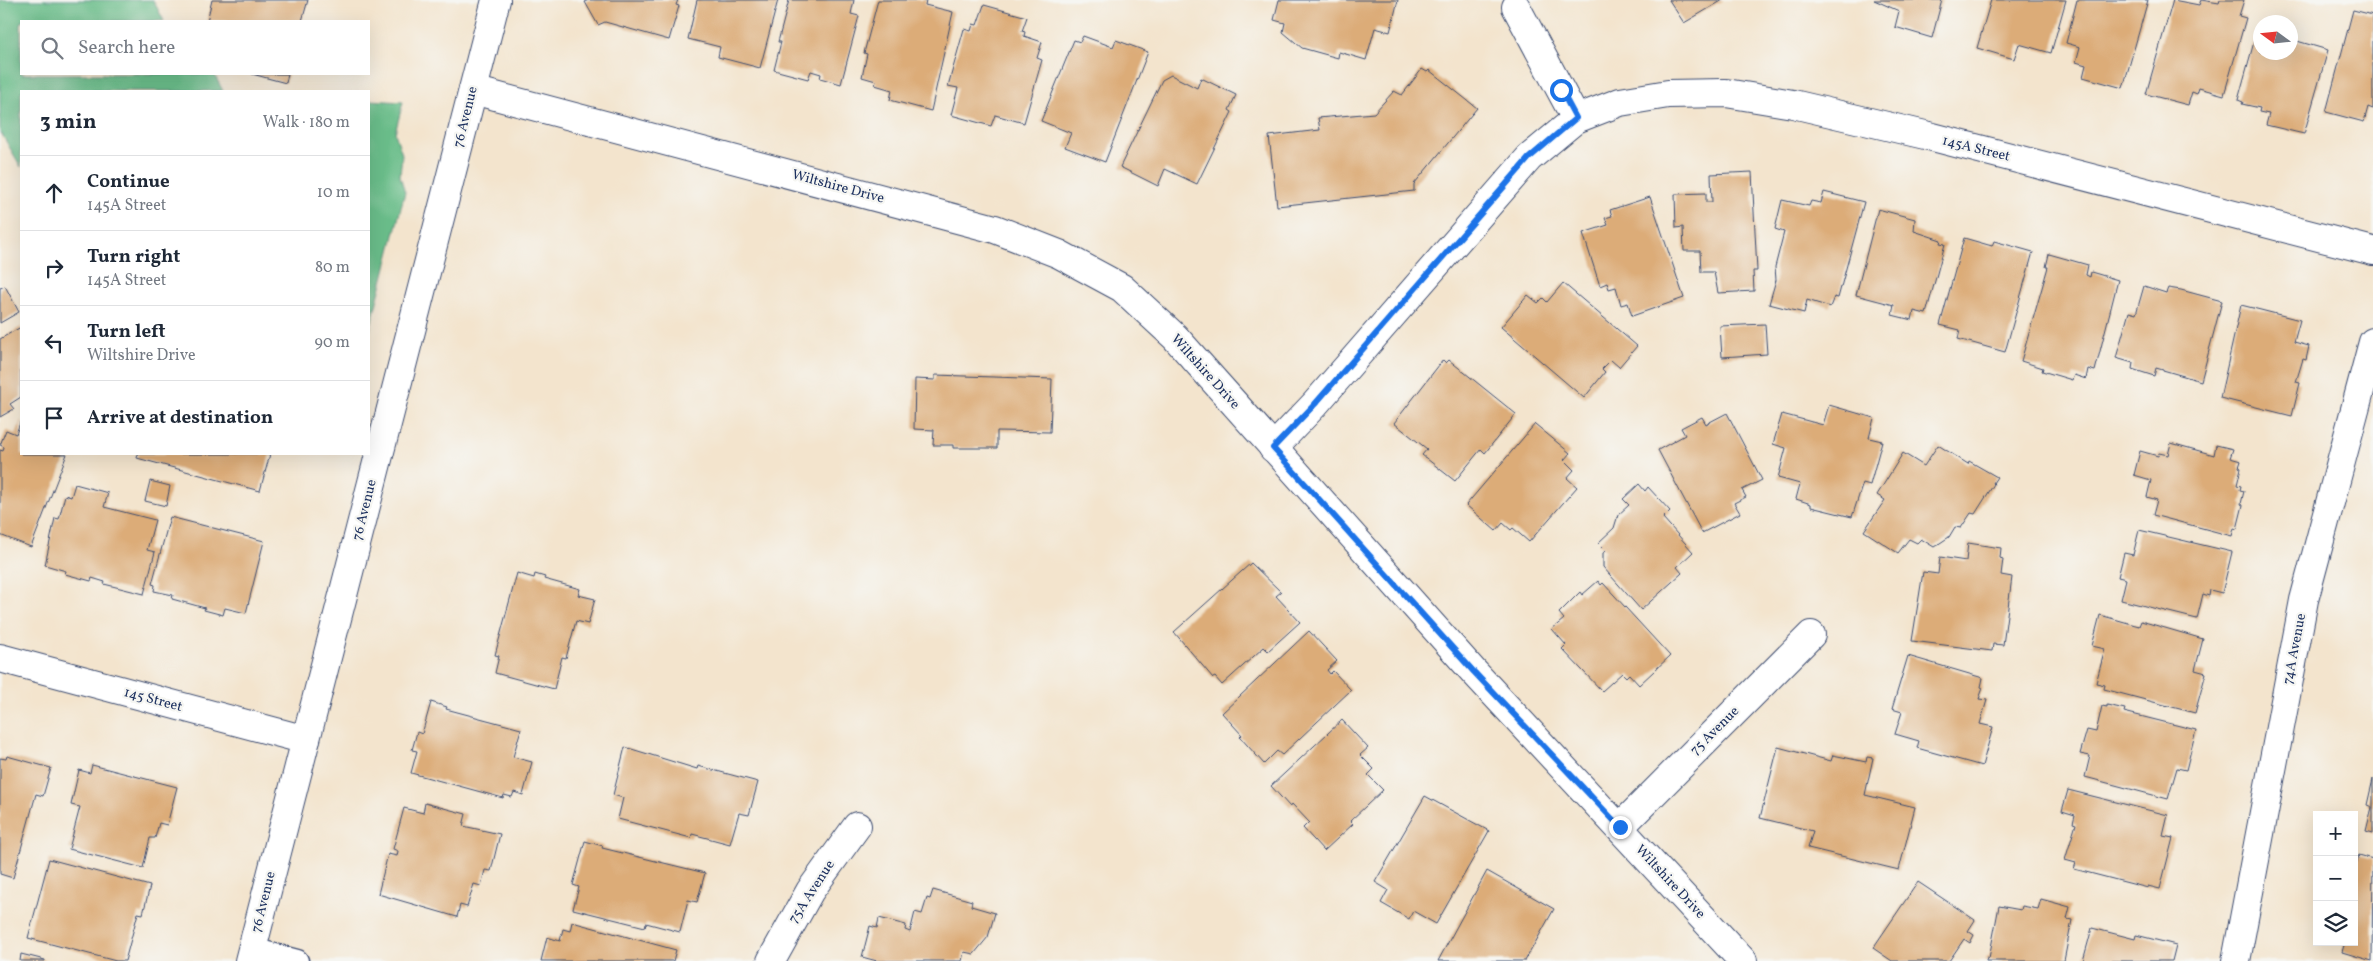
<!DOCTYPE html>
<meta charset="utf-8">
<style>
:root{--surface:#fff;--page:#f2f2f3;--text:#1f2937;--muted:#747a83;--line:#e0e1e3}
body{margin:0;font-family:Vollkorn,serif;background:var(--page);color:var(--text)}
.controls{position:absolute;right:15px;bottom:15px;display:grid;overflow:hidden;border-radius:0px;box-shadow:0 5px 20px #0002}
.controls button{width:45px;height:45px;display:grid;place-items:center;padding:0;border:0;border-bottom:1px solid var(--line);background:var(--surface);color:var(--text);font:25px sans-serif}
.compass{position:absolute;left:2253px;top:15px;width:45px;height:45px;border-radius:50%;background:var(--surface);box-shadow:0 5px 20px #0002;rotate:285deg}
.stop{position:absolute;width:15px;height:15px;margin:-11px;border:4px solid #1a73e8;border-radius:50%;background:#fff}
.stop.end{background:#1a73e8;border-color:#fff;box-shadow:0 1px 5px #0008}
.list{margin:0;padding:0;list-style:none}
h2{display:flex;justify-content:space-between;align-items:center;height:65px;margin:0;padding:0 20px;font-size:21px}
h2 small{font-size:16px;font-weight:400;color:var(--muted)}
.list li{display:grid;grid-template-columns:32px 1fr auto;gap:15px;align-items:center;box-sizing:border-box;height:75px;padding:0 20px;border-top:1px solid var(--line)}
.list b{display:block;font-size:19px;white-space:nowrap}
.list p{margin:0;font-size:16px;white-space:nowrap;color:var(--muted)}
.list em{font-size:16px;font-style:normal;color:var(--muted)}
.icon{flex:none;width:28px;height:28px;fill:none;stroke:currentColor;stroke-width:2;stroke-linecap:round;stroke-linejoin:round}
.map{position:relative;flex:none;width:2373px;height:961px;overflow:hidden}
.search{position:absolute;background:var(--surface);box-shadow:0 5px 20px #0002;left:20px;top:20px;width:350px;height:55px;display:flex;align-items:center;gap:12px;box-sizing:border-box;padding:0 18px;border-radius:0px;color:var(--muted);font-size:19px}
.panel{position:absolute;background:var(--surface);box-shadow:0 5px 20px #0002;left:20px;top:90px;width:350px;height:365px;border-radius:0px}
.map>svg:first-child{display:block}
</style>
<div class="map">
<svg width="2373" height="961" viewBox="0 0 2373 961">
<rect width="100%" height="100%" fill="#f6f6f2"/>
<filter id="ink" filterUnits="userSpaceOnUse"><feTurbulence type="fractalNoise" baseFrequency=".02" numOctaves="2"/><feDisplacementMap in="SourceGraphic" scale="10" xChannelSelector="R" yChannelSelector="G"/><feConvolveMatrix kernelMatrix="1 2 1 2 8 2 1 2 1" color-interpolation-filters="sRGB"/></filter>
<filter id="wash" filterUnits="userSpaceOnUse"><feTurbulence type="fractalNoise" baseFrequency=".0096" numOctaves="4" result="noise"/><feDisplacementMap in="SourceGraphic" scale="20" xChannelSelector="R" yChannelSelector="G"/><feGaussianBlur stdDeviation="1.12" result="paint"/><feColorMatrix in="noise" values="0 0 0 0 0 0 0 0 0 0 0 0 0 0 0 0 0 1.4 0 .05"/><feComposite in="paint" operator="in"/></filter>
<g filter="url(#wash)">
<rect width="100%" height="100%" fill="#f3e4cd"/>
<g fill="#6bbd8a" stroke="#437674">
<polygon points="0,0 153,0 164,21 21,21 21,74 214,74 223,91 21,91 21,167 0,131"/>
<polygon points="369,100 403,102 395,133 402,154 400,176 405,192 369,333"/>
</g>
<g id="blocks">
<g fill="#dcac78">
<polygon points="212,0 308,0 302,21 207,21"/>
<polygon points="588,0 678,0 676,5 679,6 669,40 605,22 598,25 585,2"/>
<polygon points="697,0 778,0 760,68 718,57 720,47 688,39"/>
<polygon points="789,0 854,0 851,14 859,16 841,84 820,78 821,74 811,71 808,79 774,70 781,42 778,42"/>
<polygon points="878,0 926,0 925,5 953,12 931,111 890,100 892,90 875,85 876,81 862,77 867,54 864,53"/>
<polygon points="1279,0 1398,0 1390,32 1375,28 1366,60 1339,52 1338,58 1302,48 1283,32 1285,23 1274,20"/>
<polygon points="1669,0 1723,0 1684,23"/>
<polygon points="1874,0 1942,0 1932,38 1895,27 1899,11"/>
<polygon points="1991,0 2066,0 2051,53 2019,44 2014,59 1977,48"/>
<polygon points="2077,0 2148,0 2123,88 2083,77 2086,65 2076,62 2080,47 2066,43"/>
<polygon points="2173,0 2199,5 2201,0 2219,3 2220,0 2244,0 2239,16 2246,18 2224,95 2199,88 2197,94 2192,92 2188,105 2146,94"/>
<polygon points="984,5 1027,17 1022,31 1025,32 1024,36 1042,42 1037,58 1042,60 1024,123 995,115 991,126 951,115 958,88 948,86 964,29 971,31 973,24 977,25"/>
<polygon points="2353,10 2373,15 2373,109 2368,107 2364,122 2326,112"/>
<polygon points="2257,31 2260,32 2260,52 2290,52 2290,39 2328,50 2304,134 2266,125 2269,114 2259,112 2260,108 2242,104 2243,102 2238,100"/>
<polygon points="1083,36 1113,47 1116,40 1148,52 1105,162 1065,147 1071,133 1041,121 1074,40 1080,42"/>
<polygon points="1422,69 1427,72 1429,70 1477,108 1414,184 1414,191 1277,206 1269,136 1320,130 1318,118 1374,113 1394,91 1402,95"/>
<polygon points="252,74 288,74 286,83"/>
<polygon points="1171,75 1197,88 1201,78 1236,95 1229,110 1232,112 1197,184 1165,169 1158,186 1120,167 1162,80"/>
<polygon points="1752,172 1757,271 1753,271 1754,291 1718,293 1714,272 1701,272 1700,251 1684,251 1683,227 1676,228 1675,194 1706,193 1706,202 1712,202 1711,174"/>
<polygon points="1824,192 1864,202 1838,298 1834,297 1830,307 1807,300 1804,313 1769,304 1776,280 1775,267 1784,232 1775,229 1782,200 1809,206 1811,201 1821,203"/>
<polygon points="1650,197 1684,298 1632,316 1628,303 1621,305 1616,287 1609,289 1607,283 1600,286 1583,233 1608,225 1605,218 1612,216 1610,210"/>
<polygon points="1878,209 1915,219 1914,231 1941,240 1940,243 1945,244 1926,314 1914,311 1912,320 1892,315 1894,305 1856,295"/>
<polygon points="1964,238 1992,246 1994,241 2033,252 2005,352 1958,339 1960,330 1940,325"/>
<polygon points="2049,254 2088,265 2086,275 2090,277 2091,272 2118,280 2095,371 2088,369 2086,379 2074,375 2072,380 2042,371 2043,368 2021,361 2048,267 2046,267"/>
<polygon points="1563,283 1637,346 1619,367 1611,360 1602,369 1605,372 1584,398 1501,327 1528,295 1538,303 1543,298 1547,302"/>
<polygon points="5,286 19,312 0,323 0,288"/>
<polygon points="2144,286 2166,293 2168,288 2181,290 2222,301 2201,381 2156,368 2154,376 2132,369 2133,363 2116,358 2129,312 2136,314"/>
<polygon points="2241,305 2300,320 2294,342 2309,346 2306,360 2303,359 2296,382 2300,383 2292,416 2220,398"/>
<polygon points="1765,324 1767,354 1722,357 1720,326"/>
<polygon points="21,327 21,397 10,404 14,409 0,417 0,339"/>
<polygon points="1443,360 1446,363 1449,360 1516,414 1485,453 1481,449 1455,481 1422,455 1427,449 1394,423"/>
<polygon points="935,375 1052,379 1050,432 997,431 997,448 953,448 953,445 933,445 934,430 914,429 915,379 935,380"/>
<polygon points="1829,405 1874,418 1869,438 1882,441 1870,485 1863,483 1852,517 1811,507 1811,504 1796,499 1800,484 1778,478 1786,448 1773,444 1782,414 1823,425"/>
<polygon points="1727,413 1762,480 1742,490 1746,497 1734,503 1740,513 1702,533 1658,450 1685,435 1681,428 1702,417 1706,424"/>
<polygon points="21,420 21,454 67,454 31,547 0,535 0,450 3,451 4,447 0,445 6,430 16,434"/>
<polygon points="1535,424 1570,453 1564,460 1574,470 1567,478 1577,487 1529,542 1513,528 1511,530 1503,523 1496,531 1466,505"/>
<polygon points="2171,443 2214,455 2216,445 2233,449 2230,458 2241,461 2239,467 2241,468 2237,485 2241,486 2240,490 2244,491 2241,504 2243,505 2237,529 2234,528 2232,536 2153,515 2157,500 2147,497 2151,480 2134,475 2140,451 2158,456 2159,453 2168,455"/>
<polygon points="1938,445 1968,464 1969,461 1997,477 1993,483 1994,484 1975,514 1971,513 1961,528 1955,527 1949,537 1934,547 1921,539 1917,543 1909,539 1898,553 1864,531 1885,500 1877,495 1903,453 1924,466"/>
<polygon points="138,454 270,454 260,491 137,458"/>
<polygon points="150,481 170,486 166,506 145,501"/>
<polygon points="75,484 108,493 104,507 155,520 147,550 155,552 144,594 104,584 105,582 92,578 91,581 65,574 66,571 45,565 55,518 59,519 65,495 71,497"/>
<polygon points="1639,484 1645,491 1648,487 1670,511 1663,518 1693,552 1677,567 1682,573 1641,610 1603,567 1603,553 1606,551 1598,543 1614,528 1618,515 1629,505 1623,499"/>
<polygon points="170,517 264,541 246,613 225,608 223,615 204,610 205,608 172,599 173,595 154,591 155,585 152,584"/>
<polygon points="2139,530 2232,552 2222,593 2210,590 2209,596 2203,594 2197,619 2121,600 2126,579 2118,577 2124,553 2133,555"/>
<polygon points="1968,543 2001,548 2000,558 2003,559 2001,575 2012,577 2003,645 1993,644 1992,651 1912,641 1923,572 1938,574 1940,557 1966,561"/>
<polygon points="1251,563 1281,592 1276,596 1300,622 1268,651 1264,647 1222,685 1215,677 1213,678 1174,632"/>
<polygon points="517,573 534,578 535,574 545,577 544,579 580,589 578,595 595,599 588,624 576,621 566,658 562,657 554,689 495,673 499,656 495,655"/>
<polygon points="1598,581 1601,585 1603,583 1670,656 1639,685 1629,674 1626,677 1622,673 1602,691 1562,649 1566,645 1552,629 1564,619 1559,613 1580,592 1582,595"/>
<polygon points="2100,615 2139,626 2141,621 2203,639 2195,670 2206,673 2195,713 2104,689 2105,685 2096,683 2105,649 2092,646"/>
<polygon points="1309,631 1337,661 1327,670 1330,674 1333,671 1351,690 1282,755 1277,751 1264,764 1240,737 1242,735 1222,713"/>
<polygon points="1908,656 1983,678 1981,687 1983,688 1979,699 1987,700 1980,724 1993,727 1982,766 1917,748 1919,741 1895,734 1902,712 1892,709"/>
<polygon points="431,702 447,707 446,709 521,729 513,757 532,762 523,795 514,792 512,797 504,795 503,798 411,773 417,751 412,750 417,732 422,734"/>
<polygon points="2107,705 2125,709 2124,712 2196,730 2186,770 2177,768 2168,799 2085,777 2090,756 2080,754 2087,730 2096,732 2102,706 2107,707"/>
<polygon points="1342,720 1368,748 1360,755 1374,769 1368,775 1383,790 1350,821 1353,824 1324,851 1303,828 1309,822 1292,804 1290,807 1271,786"/>
<polygon points="625,747 697,769 698,766 758,782 749,815 739,813 730,844 692,834 691,838 618,819 623,798 613,795"/>
<polygon points="1778,747 1831,761 1833,755 1866,762 1867,757 1873,758 1865,795 1915,807 1899,870 1808,848 1813,831 1760,818"/>
<polygon points="7,756 51,768 43,796 36,794 13,878 0,874 0,758 6,759"/>
<polygon points="92,765 177,787 167,825 159,823 155,838 150,838 143,868 69,849 80,807 71,805 79,770 90,773"/>
<polygon points="2373,779 2373,833 2366,831 2372,807 2367,805"/>
<polygon points="2068,790 2168,815 2163,836 2173,838 2160,889 2148,886 2148,888 2074,869 2076,863 2065,860 2076,824 2073,823 2075,815 2062,811"/>
<polygon points="1425,796 1489,831 1436,924 1413,911 1409,919 1381,903 1388,890 1375,882"/>
<polygon points="425,803 466,814 463,826 500,834 491,871 485,870 481,886 474,884 467,907 460,905 457,917 378,894 388,854 397,856 398,851 393,849 404,808 423,813"/>
<polygon points="585,841 603,846 602,848 705,873 697,902 688,900 680,932 646,923 645,927 573,909 579,887 573,885"/>
<polygon points="2359,855 2373,859 2372,961 2342,952 2345,942 2354,942 2354,871"/>
<polygon points="49,859 150,886 143,914 138,913 125,961 116,961 28,938"/>
<polygon points="1487,871 1554,909 1525,961 1438,961"/>
<polygon points="1918,882 1975,920 1968,931 1974,935 1970,943 1964,939 1949,961 1892,961 1873,948"/>
<polygon points="933,890 972,901 971,906 995,913 988,937 974,954 964,952 962,961 877,961 862,957 870,926 877,928 879,918 906,925 905,930 910,932 915,912 922,914 927,898 930,899"/>
<polygon points="2041,899 2070,907 2067,919 2072,920 2064,961 1986,961 1987,957 1989,958 1999,906 2021,910 2022,906 2038,909"/>
<polygon points="572,922 676,950 673,961 541,961 547,937 560,941 563,929 570,931"/>
<polygon points="2092,928 2135,939 2136,935 2176,945 2172,961 2083,961"/>
<polygon points="21,954 45,960 45,961 20,961"/>
</g>
</g>
</g>
<g filter="url(#ink)">
<use href="#blocks" fill-opacity="0" stroke="#3b4a6f" stroke-width="1"/>
<g fill="none" stroke-linecap="round" stroke-linejoin="round">
<defs>
<polyline id="service" points="252,949 297,961"/>
<g id="minor">
<polyline points="1516,7 1576,119"/>
<polyline points="473,90 995,229 1059,254 1122,288 1175,337 1474,672 1743,961"/>
<polyline points="1273,448 1315,404 1529,158 1576,119 1620,102 1668,94 1726,93 1793,104 1925,135 2373,251"/>
<polyline points="0,658 306,740"/>
<polyline points="1620,827 1811,635"/>
<polyline points="771,961 810,891 857,826"/>
<polyline points="2236,961 2304,600 2373,342"/>
</g>
<polyline id="tertiary" points="249,961 496,0"/>
</defs>
<use href="#service" stroke="#3b4a6f" stroke-width="25"/>
<use href="#minor" stroke="#3b4a6f" stroke-width="30"/>
<use href="#tertiary" stroke="#3b4a6f" stroke-width="30"/>
<use href="#service" stroke="#fff" stroke-width="22"/>
<use href="#minor" stroke="#fff" stroke-width="28"/>
<use href="#tertiary" stroke="#fff" stroke-width="28"/>
</g>
</g>
<g fill="none" stroke-linecap="round" stroke-linejoin="round" filter="url(#ink)">
<polyline stroke="#1a73e8" stroke-width="6" points="1561,90 1576,118 1529,158 1315,404 1273,448 1474,672 1620,827"/>
</g>
<g text-anchor="middle" dominant-baseline="central" stroke-width="4.5" stroke-linejoin="round" paint-order="stroke">
<g font-size="14" fill="#1b2f5e" stroke="#f6f6f2">
<text transform="translate(466 117) rotate(-76)">76 Avenue</text>
<text transform="translate(1976 149) rotate(14)">145A Street</text>
<text transform="translate(838 187) rotate(15)">Wiltshire Drive</text>
<text transform="translate(1205 372) rotate(48)">Wiltshire Drive</text>
<text transform="translate(365 510) rotate(-76)">76 Avenue</text>
<text transform="translate(2295 649) rotate(-79)">74A Avenue</text>
<text transform="translate(153 700) rotate(15)">145 Street</text>
<text transform="translate(1715 731) rotate(-45)">75 Avenue</text>
<text transform="translate(1670 882) rotate(47)">Wiltshire Drive</text>
<text transform="translate(812 892) rotate(-57)">75A Avenue</text>
<text transform="translate(264 902) rotate(-76)">76 Avenue</text>
</g>
</g>
</svg>
<div class="controls">
<button>+</button>
<button>−</button>
<button><svg class="icon" aria-label="layers" viewBox="0 0 24 24"><path d="M12 4l9 5-9 5-9-5zM3 14l9 5 9-5"/></svg></button>
</div>
<svg class="compass" viewBox="-18 -18 36 36"><path d="M0-13l5 13h-10z" fill="#e53935"/><path d="M0 13l5-13h-10z" fill="#747a83"/></svg>
<div class="stop" style="left:1561px;top:90px"></div>
<div class="stop end" style="left:1620px;top:827px"></div>
<div class="search"><svg class="icon" aria-label="search" viewBox="0 0 24 24"><circle cx="10" cy="10" r="6"/><path d="M15 15l6 6"/></svg>Search here</div>
<section class="panel">
<h2>3 min<small>Walk · 180 m</small></h2>
<ul class="list">
<li><svg class="icon" aria-label="ahead" viewBox="0 0 24 24"><path d="M12 20V5M6 11l6-6 6 6"/></svg><div><b>Continue</b><p>145A Street</p></div><em>10 m</em></li>
<li><svg class="icon" aria-label="right" viewBox="0 0 24 24"><path d="M7 20v-9h11M14 6l5 5-5 5"/></svg><div><b>Turn right</b><p>145A Street</p></div><em>80 m</em></li>
<li><svg class="icon" aria-label="left" viewBox="0 0 24 24"><path d="M17 20v-9H6M10 6l-5 5 5 5"/></svg><div><b>Turn left</b><p>Wiltshire Drive</p></div><em>90 m</em></li>
<li><svg class="icon" aria-label="arrive" viewBox="0 0 24 24"><path d="M6 21V4h12l-3 4 3 4H6"/></svg><div><b>Arrive at destination</b></div></li>
</ul>
</section>
</div>
